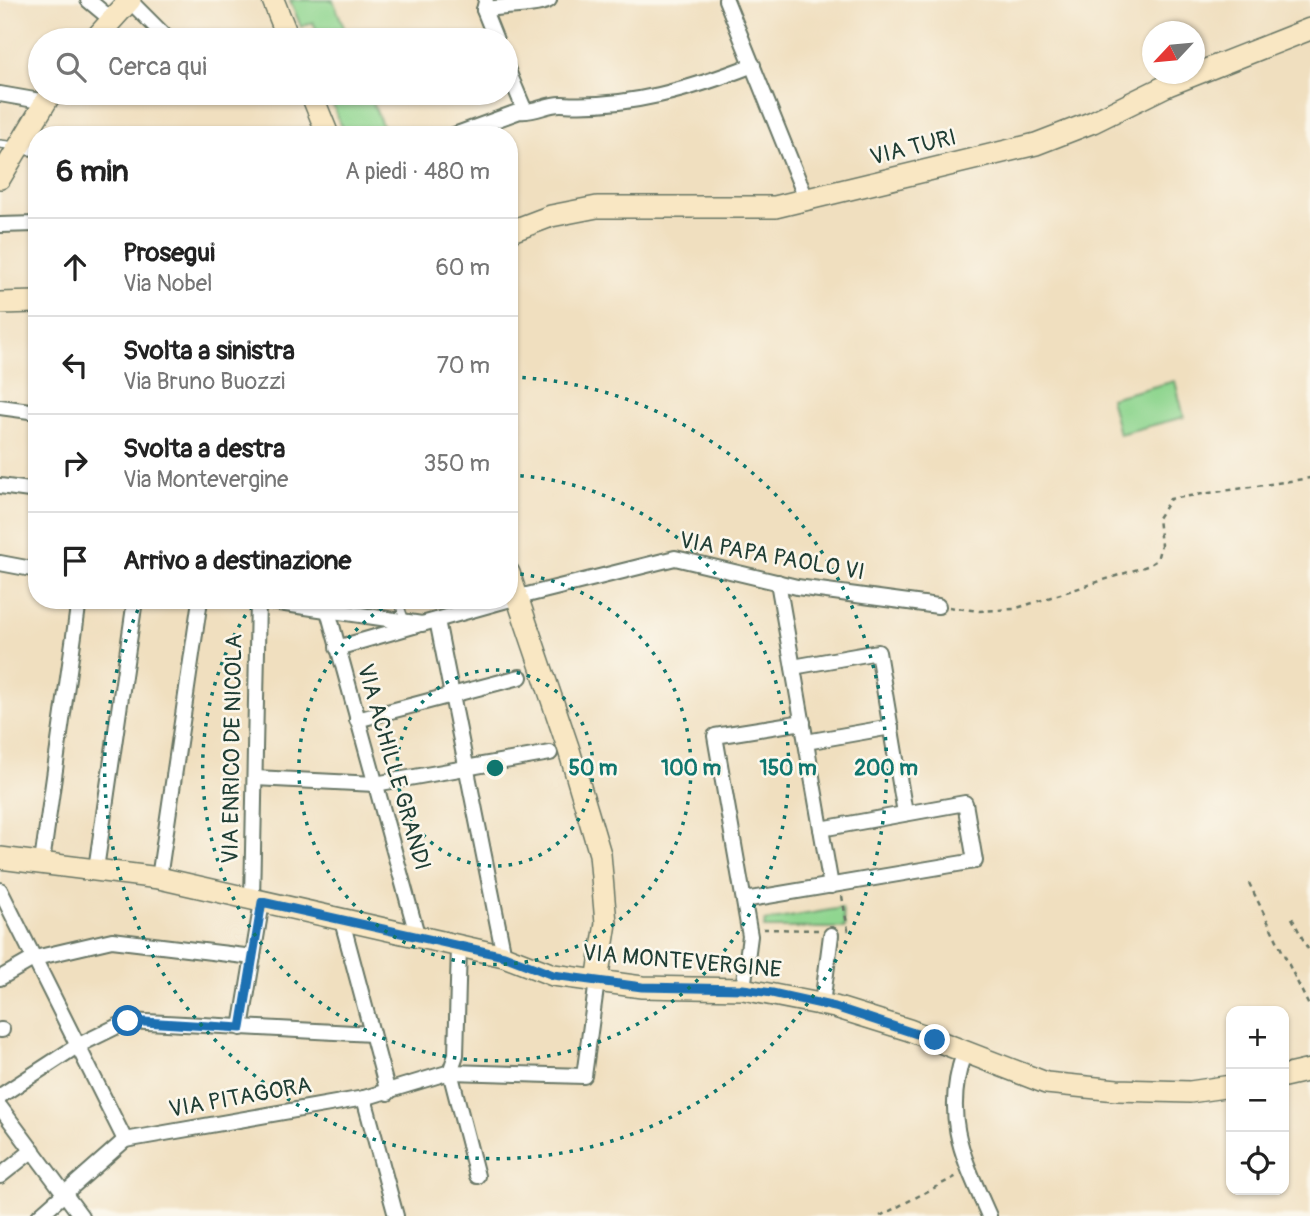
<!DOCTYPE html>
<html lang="it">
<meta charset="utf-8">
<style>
:root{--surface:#fff;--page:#f6f6f6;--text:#222;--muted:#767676;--line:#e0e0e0}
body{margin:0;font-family:Pangolin,sans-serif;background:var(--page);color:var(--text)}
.controls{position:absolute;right:21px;bottom:21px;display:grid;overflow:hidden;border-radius:14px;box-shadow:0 2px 5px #0004}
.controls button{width:63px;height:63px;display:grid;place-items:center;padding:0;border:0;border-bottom:2px solid var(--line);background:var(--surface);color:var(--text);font:35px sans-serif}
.compass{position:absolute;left:1142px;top:21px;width:63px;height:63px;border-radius:50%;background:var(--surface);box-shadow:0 2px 5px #0004;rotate:244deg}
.stop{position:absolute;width:21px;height:21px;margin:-16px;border:5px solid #1f6fb2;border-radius:50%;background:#fff}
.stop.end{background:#1f6fb2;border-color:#fff;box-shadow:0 2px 7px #0008}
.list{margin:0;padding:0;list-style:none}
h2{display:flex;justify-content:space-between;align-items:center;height:91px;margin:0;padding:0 28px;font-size:30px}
h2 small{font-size:23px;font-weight:400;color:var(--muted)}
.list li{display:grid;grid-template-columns:46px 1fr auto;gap:21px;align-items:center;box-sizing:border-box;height:98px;padding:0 28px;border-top:2px solid var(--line)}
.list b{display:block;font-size:26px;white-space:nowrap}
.list p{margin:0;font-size:23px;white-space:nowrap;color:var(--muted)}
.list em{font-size:23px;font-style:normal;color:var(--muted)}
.icon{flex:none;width:38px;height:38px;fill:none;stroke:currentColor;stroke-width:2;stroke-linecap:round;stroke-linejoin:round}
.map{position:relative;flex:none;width:1310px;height:1216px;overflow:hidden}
.search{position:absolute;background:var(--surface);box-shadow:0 2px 5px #0004;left:28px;top:28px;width:490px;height:77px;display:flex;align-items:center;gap:18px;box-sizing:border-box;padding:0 24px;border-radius:38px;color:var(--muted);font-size:26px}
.panel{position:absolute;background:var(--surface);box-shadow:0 2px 5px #0004;left:28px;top:126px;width:490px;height:483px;border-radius:28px}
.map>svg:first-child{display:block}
</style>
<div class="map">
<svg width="1310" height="1216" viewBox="0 0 1310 1216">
<rect width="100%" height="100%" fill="#fbf7ec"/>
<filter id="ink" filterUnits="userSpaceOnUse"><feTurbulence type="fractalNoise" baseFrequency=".0143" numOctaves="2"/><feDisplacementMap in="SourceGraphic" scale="14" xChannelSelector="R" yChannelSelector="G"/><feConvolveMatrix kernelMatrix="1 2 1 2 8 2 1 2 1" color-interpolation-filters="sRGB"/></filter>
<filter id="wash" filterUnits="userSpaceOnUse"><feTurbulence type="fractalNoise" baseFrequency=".00686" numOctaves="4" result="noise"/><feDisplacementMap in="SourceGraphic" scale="28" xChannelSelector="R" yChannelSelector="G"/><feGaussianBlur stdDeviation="1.57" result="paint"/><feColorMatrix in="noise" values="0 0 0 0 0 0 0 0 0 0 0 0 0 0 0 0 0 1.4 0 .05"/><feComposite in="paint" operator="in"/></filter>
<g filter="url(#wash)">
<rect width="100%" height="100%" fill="#f0dfbf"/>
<g fill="#90d690" stroke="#588a62" stroke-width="2">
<polygon points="290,0 333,0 349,40 321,40 313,22 301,27"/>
<polygon points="349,93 369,93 386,135 345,135 331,100"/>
<polygon points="1175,381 1184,417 1119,434 1110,398"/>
<polygon points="842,908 845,928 764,928 765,921"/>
</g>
</g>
<g filter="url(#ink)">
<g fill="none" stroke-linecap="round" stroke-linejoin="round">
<defs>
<g id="lane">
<polyline points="315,101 336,93"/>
<polyline points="0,144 16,146"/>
<polyline points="398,600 405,621"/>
</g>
<g id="street">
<polyline points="88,0 112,20"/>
<polyline points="726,0 807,201"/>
<polyline points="130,1 169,40"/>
<polyline points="486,2 484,10 496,40"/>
<path d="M 484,10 C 505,5 531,8 549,0"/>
<polyline points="506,66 525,111"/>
<polyline points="0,94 46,102"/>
<path d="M 454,135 L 520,111 C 535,113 548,103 562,104 C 627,108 692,89 753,65"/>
<polyline points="20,147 37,148"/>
<polyline points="0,225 37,224"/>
<polyline points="0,407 37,412"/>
<polyline points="0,486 37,491"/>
<polyline points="0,563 37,570"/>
<polyline points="778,582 831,886"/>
<polyline points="511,599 675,558 797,587 938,606"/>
<polyline points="258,600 422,624 507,600"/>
<polyline points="325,600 418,938"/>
<polyline points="437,620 504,956"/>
<polyline points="337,648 417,625"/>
<polyline points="793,667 878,652 905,813"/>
<polyline points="357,720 520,677"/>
<polyline points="806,742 891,727"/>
<polyline points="255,778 375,784 550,753"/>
<polyline points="42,862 79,600"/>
<polyline points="96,869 135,600"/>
<polyline points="159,878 200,600"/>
<polyline points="0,890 125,1140"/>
<polyline points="252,900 258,600"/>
<polyline points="744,900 975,861 965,803 821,829"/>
<polyline points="342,921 388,1093"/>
<polyline points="459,947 456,1055 450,1072 477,1176"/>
<polyline points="0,978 35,958 112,940 253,957"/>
<polyline points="743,989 750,936 715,736 803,722"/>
<polyline points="822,1004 831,935"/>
<polyline points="241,1028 262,902"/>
<polyline points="0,1030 2,1030"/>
<path d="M 964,1053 C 942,1118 963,1157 989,1216"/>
<polyline points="0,1096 77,1046 128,1021 372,1034"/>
<polyline points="364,1098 396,1216"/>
<polyline points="0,1107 81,1216"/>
<polyline points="125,1140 364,1098 450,1072 584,1076 597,981"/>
<polyline points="0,1176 33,1150"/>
<polyline points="39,1216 125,1140"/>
</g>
<g id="secondary">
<polyline points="273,0 289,40"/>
<polyline points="94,40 130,0"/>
<polyline points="311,93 328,135"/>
<polyline points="0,178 51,93"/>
<polyline points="509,232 551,216 597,207 775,207 1036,144 1093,122 1168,85 1310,29"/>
<polyline points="0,303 37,302"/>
<polyline points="509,573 569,750 600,854 606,923 597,981"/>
<polyline points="0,858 159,878 504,956 553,975 642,987 743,989 835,1007 909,1030 1046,1083 1117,1090 1190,1092 1231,1086"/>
<polyline points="1284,1076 1310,1070"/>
</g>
</defs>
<use href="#lane" stroke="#687665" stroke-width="10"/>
<use href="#street" stroke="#687665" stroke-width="18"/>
<use href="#secondary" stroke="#687665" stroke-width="24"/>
<g stroke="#687665" stroke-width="2.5" stroke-dasharray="5 5" stroke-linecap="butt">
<polyline points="949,607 979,611 1014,609 1147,566 1157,560 1161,545 1158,518 1170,499 1310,478"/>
<polyline points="1249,883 1310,1008"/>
<polyline points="842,896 848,930 843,930"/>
<polyline points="1292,918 1310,953"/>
<polyline points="763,929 819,930"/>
<polyline points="880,1216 957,1176"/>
</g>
<use href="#lane" stroke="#fff" stroke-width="7"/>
<use href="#street" stroke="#fff" stroke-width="14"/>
<use href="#secondary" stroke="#f9e7c3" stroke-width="21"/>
</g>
</g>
<g fill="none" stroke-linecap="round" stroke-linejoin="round" filter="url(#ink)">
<polyline stroke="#1f6fb2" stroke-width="9" points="128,1021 241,1028 262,902 504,956 553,975 642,987 743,989 772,993 835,1007 935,1040"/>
</g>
<g fill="none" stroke="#0f766e" stroke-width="3.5" stroke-dasharray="3.5 7">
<circle cx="495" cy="768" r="98"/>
<path d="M510 573A196 196 0 1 1 393 601"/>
<path d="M510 475A293 293 0 1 1 254 602"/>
<path d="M512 377A391 391 0 1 1 141 603"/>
</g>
<g text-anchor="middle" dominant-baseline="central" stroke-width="5" stroke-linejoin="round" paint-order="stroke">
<g font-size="23" fill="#1f3d34" stroke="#fbf7ec">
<text transform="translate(913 147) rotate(-14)">VIA TURI</text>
<text transform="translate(772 556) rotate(10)">VIA PAPA PAOLO VI</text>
<text transform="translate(232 749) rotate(-89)">VIA ENRICO DE NICOLA</text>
<text transform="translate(394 767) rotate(74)">VIA ACHILLE GRANDI</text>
<text transform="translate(682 961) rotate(5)">VIA MONTEVERGINE</text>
<text transform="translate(240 1097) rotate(-10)">VIA PITAGORA</text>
</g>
</g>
<circle cx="495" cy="768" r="10" fill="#0f766e" stroke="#fbf7ec" stroke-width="3.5"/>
<g font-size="21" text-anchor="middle" font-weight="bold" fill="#0f766e" stroke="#fbf7ec" stroke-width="5" stroke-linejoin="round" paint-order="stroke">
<text x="593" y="775">50 m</text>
<text x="691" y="775">100 m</text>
<text x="788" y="775">150 m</text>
<text x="886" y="775">200 m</text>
</g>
</svg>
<div class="controls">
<button>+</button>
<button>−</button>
<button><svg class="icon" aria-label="locate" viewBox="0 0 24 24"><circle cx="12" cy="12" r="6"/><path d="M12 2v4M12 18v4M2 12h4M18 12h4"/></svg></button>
</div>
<svg class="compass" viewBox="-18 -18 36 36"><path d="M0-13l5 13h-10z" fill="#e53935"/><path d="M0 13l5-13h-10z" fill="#767676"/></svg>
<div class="stop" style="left:128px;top:1021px"></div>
<div class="stop end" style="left:935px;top:1040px"></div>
<div class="search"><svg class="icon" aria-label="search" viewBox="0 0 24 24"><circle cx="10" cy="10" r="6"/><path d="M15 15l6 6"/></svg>Cerca qui</div>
<section class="panel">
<h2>6 min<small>A piedi · 480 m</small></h2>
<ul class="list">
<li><svg class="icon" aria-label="ahead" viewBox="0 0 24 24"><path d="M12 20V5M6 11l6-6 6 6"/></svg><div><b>Prosegui</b><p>Via Nobel</p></div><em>60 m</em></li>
<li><svg class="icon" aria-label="left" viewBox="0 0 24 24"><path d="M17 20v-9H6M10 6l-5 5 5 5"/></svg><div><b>Svolta a sinistra</b><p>Via Bruno Buozzi</p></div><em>70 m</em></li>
<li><svg class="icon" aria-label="right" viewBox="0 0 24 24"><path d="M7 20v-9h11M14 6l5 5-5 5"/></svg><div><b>Svolta a destra</b><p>Via Montevergine</p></div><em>350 m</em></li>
<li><svg class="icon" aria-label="arrive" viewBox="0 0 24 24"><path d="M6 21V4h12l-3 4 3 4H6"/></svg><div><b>Arrivo a destinazione</b></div></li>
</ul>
</section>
</div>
